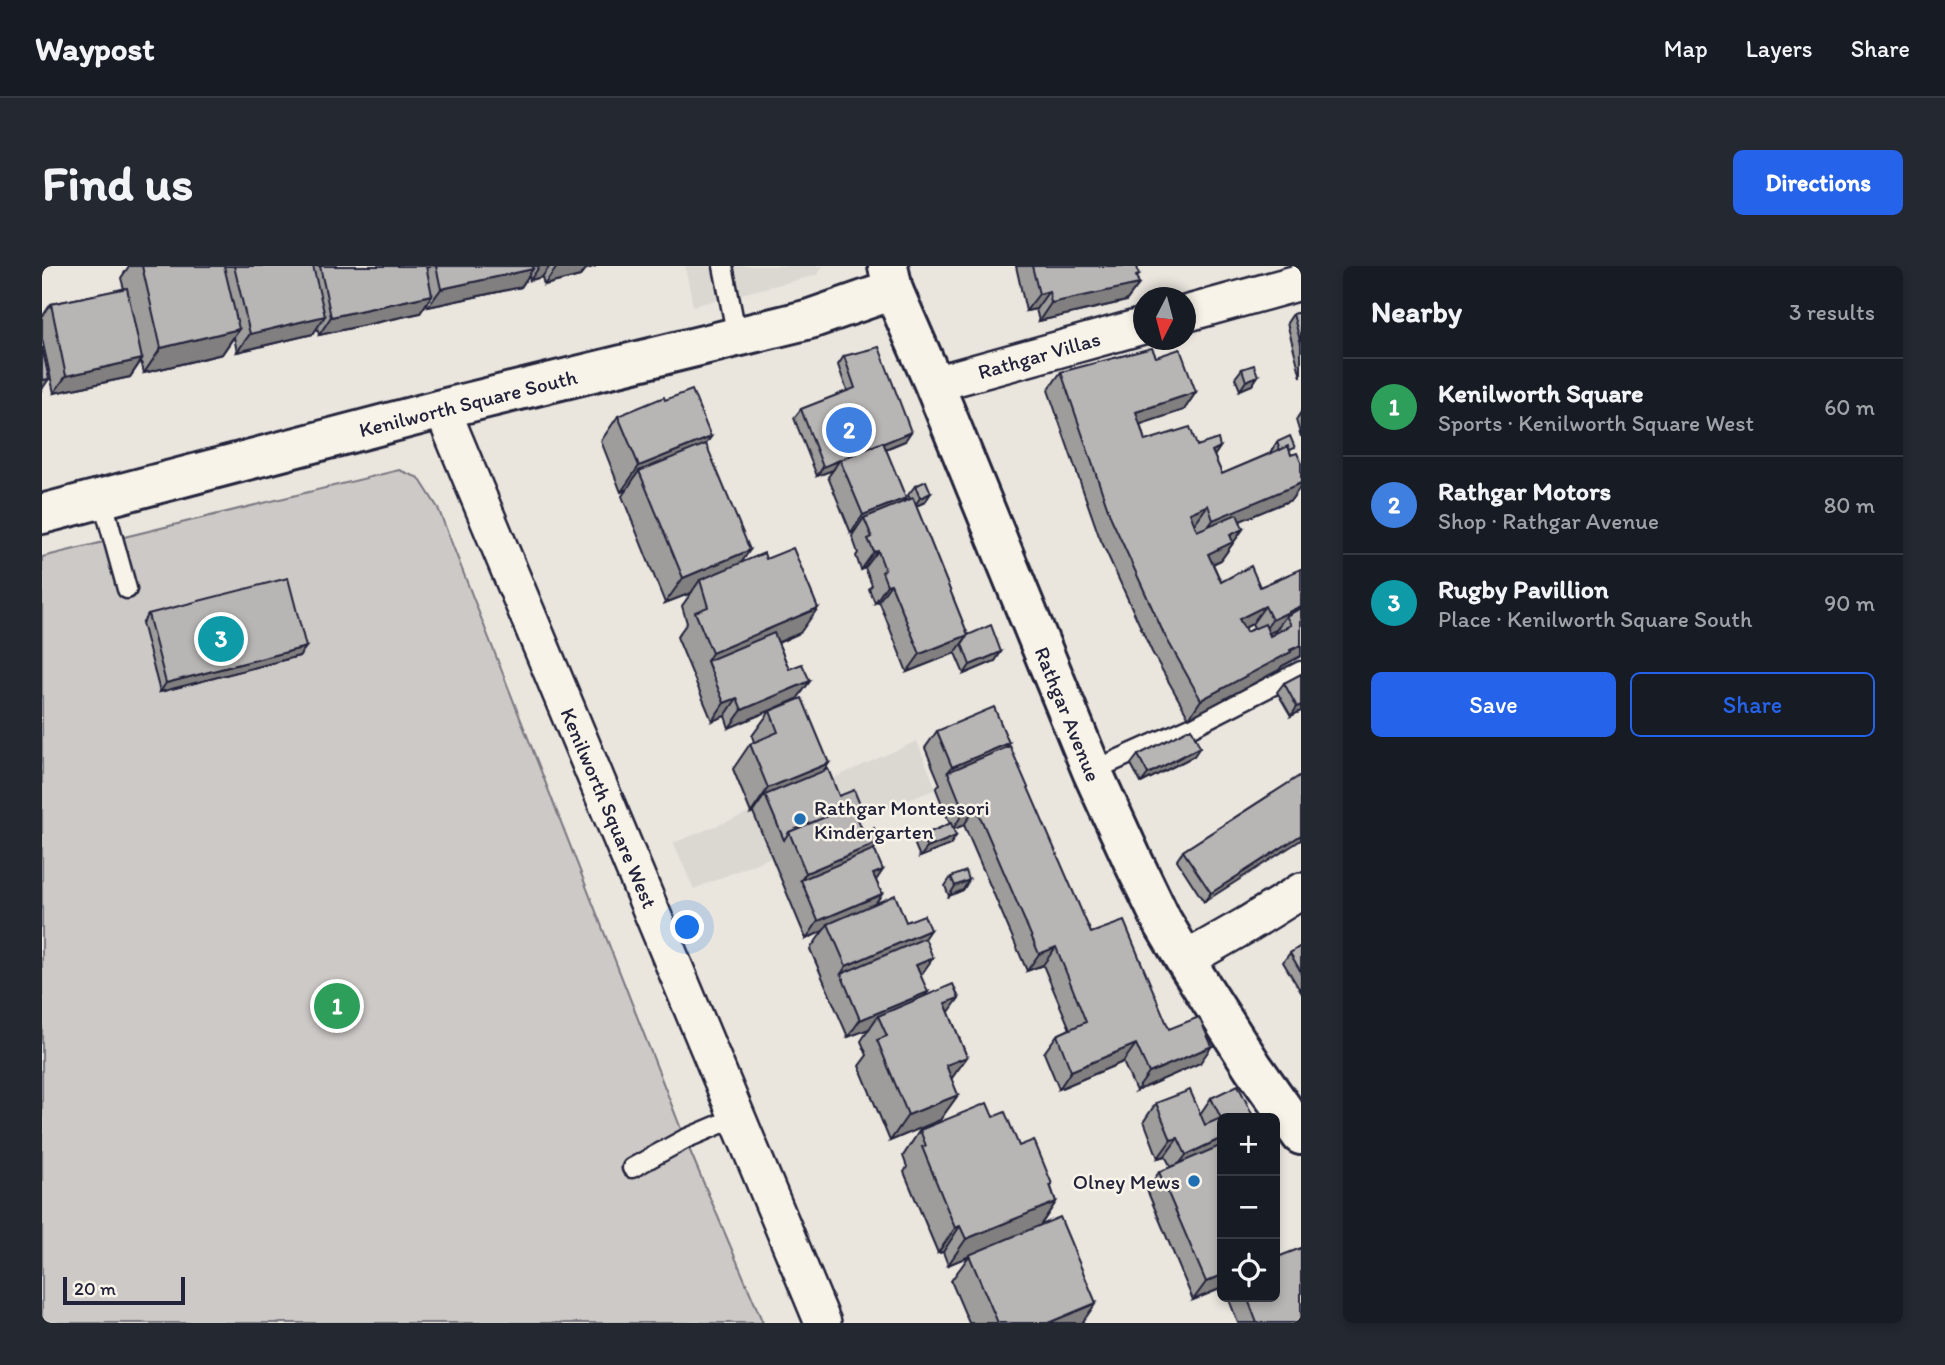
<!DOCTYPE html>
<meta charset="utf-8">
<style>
:root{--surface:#171b24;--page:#242831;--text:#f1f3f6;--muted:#9ea1a6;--line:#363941;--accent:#2563eb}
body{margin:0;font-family:Itim,sans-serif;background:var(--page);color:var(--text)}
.controls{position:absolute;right:21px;bottom:21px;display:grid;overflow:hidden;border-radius:10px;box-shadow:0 4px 10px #0003}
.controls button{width:63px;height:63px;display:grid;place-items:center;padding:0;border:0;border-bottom:2px solid var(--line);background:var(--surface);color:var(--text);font:35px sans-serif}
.compass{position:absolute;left:1091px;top:21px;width:63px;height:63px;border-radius:50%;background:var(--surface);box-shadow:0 4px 10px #0003;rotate:186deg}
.scale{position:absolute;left:21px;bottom:18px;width:122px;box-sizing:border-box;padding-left:7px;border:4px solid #22223b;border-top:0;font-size:19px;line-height:24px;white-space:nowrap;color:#22223b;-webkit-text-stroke:5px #f7f3e8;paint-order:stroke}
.you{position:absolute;left:646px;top:662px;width:24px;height:24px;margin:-18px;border:5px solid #fff;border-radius:50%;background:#1a73e8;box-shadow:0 0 0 10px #1a73e833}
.badge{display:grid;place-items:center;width:46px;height:46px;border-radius:50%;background:var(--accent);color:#fff;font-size:23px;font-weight:700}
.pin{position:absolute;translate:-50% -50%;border:4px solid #fff;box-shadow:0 2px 7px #0006}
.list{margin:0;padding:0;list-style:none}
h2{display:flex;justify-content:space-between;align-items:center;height:91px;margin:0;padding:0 28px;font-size:30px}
h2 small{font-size:23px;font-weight:400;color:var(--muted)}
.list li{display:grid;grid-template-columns:46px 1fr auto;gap:21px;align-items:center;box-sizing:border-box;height:98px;padding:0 28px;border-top:2px solid var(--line)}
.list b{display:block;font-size:26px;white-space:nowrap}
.list p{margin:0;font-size:23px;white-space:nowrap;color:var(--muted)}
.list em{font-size:23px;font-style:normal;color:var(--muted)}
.actions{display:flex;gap:14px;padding:21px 28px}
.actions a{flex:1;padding:16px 0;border:2px solid var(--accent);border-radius:10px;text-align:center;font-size:24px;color:var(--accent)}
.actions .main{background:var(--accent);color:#fff}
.icon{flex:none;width:38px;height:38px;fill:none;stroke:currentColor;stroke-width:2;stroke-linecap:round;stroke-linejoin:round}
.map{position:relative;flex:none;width:1259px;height:1057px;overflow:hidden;border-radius:10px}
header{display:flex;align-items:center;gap:42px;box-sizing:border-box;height:98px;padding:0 35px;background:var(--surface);border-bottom:2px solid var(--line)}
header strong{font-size:33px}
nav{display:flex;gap:38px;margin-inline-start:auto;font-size:24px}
.intro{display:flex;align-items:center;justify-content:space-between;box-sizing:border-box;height:168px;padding:0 42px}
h1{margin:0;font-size:49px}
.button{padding:18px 32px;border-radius:10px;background:var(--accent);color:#fff;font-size:24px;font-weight:700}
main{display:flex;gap:42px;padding:0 42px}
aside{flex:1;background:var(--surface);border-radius:10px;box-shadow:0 4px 10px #0003}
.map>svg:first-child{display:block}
</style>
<header>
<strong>Waypost</strong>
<nav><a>Map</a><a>Layers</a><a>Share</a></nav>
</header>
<div class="intro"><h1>Find us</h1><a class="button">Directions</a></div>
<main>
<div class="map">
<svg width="1259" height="1057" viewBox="0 0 1259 1057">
<rect width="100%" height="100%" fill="#eae6de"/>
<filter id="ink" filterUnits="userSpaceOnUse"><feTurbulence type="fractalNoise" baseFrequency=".0143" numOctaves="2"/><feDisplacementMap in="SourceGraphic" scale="14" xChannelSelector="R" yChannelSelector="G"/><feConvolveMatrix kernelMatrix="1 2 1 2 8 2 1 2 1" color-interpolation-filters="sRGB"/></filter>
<g filter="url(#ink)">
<g fill="#dbd8d2">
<polygon points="643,0 781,0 775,9 651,40"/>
<polygon points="875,475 894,523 652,623 631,577 769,522"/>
</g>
<polygon fill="#cdc9c6" stroke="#787680" stroke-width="2" points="357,204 377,212 396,242 643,873 721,1057 0,1057 0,291"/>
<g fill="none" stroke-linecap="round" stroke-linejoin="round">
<defs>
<g id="service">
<polyline points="681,0 695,71"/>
<polyline points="60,232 85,323"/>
<polyline points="1050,505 1151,460 1259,405"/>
<polyline points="590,902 643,873 695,851"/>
</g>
<g id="minor">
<polyline points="1143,48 1259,16"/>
<polyline points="892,118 1101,60"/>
<polyline points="400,143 781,1057"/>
<polyline points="1143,694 1206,658 1259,625"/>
</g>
<g id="tertiary">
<polyline points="846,0 851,24 892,118 1050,505 1092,597 1120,655 1143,694 1211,801 1259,869"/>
<polyline points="0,248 400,143 768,53 851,24"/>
</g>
</defs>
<use href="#service" stroke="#22223b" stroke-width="23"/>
<use href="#minor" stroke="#22223b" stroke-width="40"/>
<use href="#tertiary" stroke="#22223b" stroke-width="44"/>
<use href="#service" stroke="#f7f3e8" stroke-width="18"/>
<use href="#minor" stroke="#f7f3e8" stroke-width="35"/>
<use href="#tertiary" stroke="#f7f3e8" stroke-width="38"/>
</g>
<g fill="#9e9d9c" stroke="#22223b" stroke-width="2" fill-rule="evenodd">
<polygon points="87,0 554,0 544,3 538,10 502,19 500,11 488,14 487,9 479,21 386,41 385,37 378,47 277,69 275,61 271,68 195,86 192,71 180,88 102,107 99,95 88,111 12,127 0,73 0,51 9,38 82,23 79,12"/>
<polygon points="974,0 1095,0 1095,12 1097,18 1084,35 997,55 994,43 984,45"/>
<polygon points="1259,46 1259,111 1245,57 1251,48"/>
<polygon points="802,90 863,175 844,183 860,237 868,233 866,229 873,220 883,236 874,240 926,369 959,386 953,395 922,408 913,387 865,406 837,335 833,337 827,323 830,319 823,302 819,304 814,290 816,287 810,270 813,265 809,267 786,211 791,204 775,210 752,152 759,143 805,125 796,99"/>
<path d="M 1114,91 L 1154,126 L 1142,144 L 1098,158 L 1103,175 L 1178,181 L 1172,190 L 1180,208 L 1229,187 L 1229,185 L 1235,176 L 1259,196 L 1259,220 L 1249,234 L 1198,255 L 1201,263 L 1179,294 L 1171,298 L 1179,316 L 1218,321 L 1259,303 L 1259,390 L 1240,400 L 1237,404 L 1147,452 L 1110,386 L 1057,270 L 1006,124 L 1019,106 ZM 1210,358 L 1213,363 L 1204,366 L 1202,362 ZM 1234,364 L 1232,368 L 1228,370 L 1227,367 Z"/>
<polygon points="1200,103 1216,110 1210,119 1198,124 1193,112"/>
<polygon points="623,134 663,179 699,297 758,367 736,377 747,403 768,415 755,433 687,462 683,450 670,455 635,371 645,357 640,340 649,327 623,337 580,230 585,223 579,226 559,175 576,150"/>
<polygon points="1259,146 1259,171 1254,154"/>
<polygon points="106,348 264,381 257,390 118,426 100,357"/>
<polygon points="1242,417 1259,445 1249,450 1235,426"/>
<polygon points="728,445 787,497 782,504 797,530 814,549 821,566 832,583 834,615 840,628 833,638 864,656 883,672 879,710 883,730 907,747 925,791 909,813 916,829 898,854 848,875 817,800 825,789 819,775 827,763 806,771 768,683 781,665 764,673 711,546 709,547 691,503 708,478 712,476 710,470"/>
<polygon points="895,465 967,477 964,482 1049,667 1127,763 1158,797 1094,825 1081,796 1017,823 1002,787 1015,769 1028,763 1001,699 985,705 922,559 911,563 908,579 878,591 873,579 879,570 908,558 894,523 898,518 883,482"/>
<polygon points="1096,489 1152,490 1099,517 1089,498"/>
<polygon points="1259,509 1162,636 1135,594 1141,585"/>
<polygon points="909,611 927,614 921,624 907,630 903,620"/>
<polygon points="1259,680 1259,726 1241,696 1248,687"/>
<polygon points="1169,832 1180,852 1180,1022 1151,1034 1105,924 1117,906 1129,901 1123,890 1116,892 1102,855 1114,837 1158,848"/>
<polygon points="951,851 1010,918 1009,921 1014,936 998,960 1040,1057 927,1057 909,1015 927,990 906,999 901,986 896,987 862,906 865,901 861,890 878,864"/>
<polygon points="1186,1031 1233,1031 1259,1057 1196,1057"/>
</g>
<g fill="#817f7f" stroke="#22223b" stroke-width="2">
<polygon points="498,0 508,0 500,11 488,14"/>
<polygon points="520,0 554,0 544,3 538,10 502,19 515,1"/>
<polygon points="491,3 479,21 386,41 399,23"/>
<polygon points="1097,9 1090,19 1097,18 1084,35 997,55 1009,37"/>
<polygon points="1007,25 994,43 984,45 997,28"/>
<polygon points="390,29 378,47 277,69 289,51"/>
<polygon points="283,50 271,68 195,86 208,68"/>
<polygon points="197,63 180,88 102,107 119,82"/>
<polygon points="100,93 88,111 12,127 24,110"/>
<polygon points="1216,110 1210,119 1198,124 1204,115"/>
<polygon points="7,113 0,123 0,114"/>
<polygon points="1154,126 1142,144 1081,164 1094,146"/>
<polygon points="869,166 863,175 801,200 798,194"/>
<polygon points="669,171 651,197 597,205 585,223 579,226 597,200"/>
<polygon points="1178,181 1166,199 1170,185"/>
<polygon points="797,195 791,204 775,210 781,201"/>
<polygon points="1259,208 1259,220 1249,234 1159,271 1171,254"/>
<polygon points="889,227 883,236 872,241 878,232"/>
<polygon points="864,232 851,249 822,252 813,265 809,267 821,249"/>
<polygon points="1166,239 1153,257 1135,265 1148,247"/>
<polygon points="1201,263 1179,294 1154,305 1166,288 1188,269"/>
<polygon points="708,284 690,310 658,314 649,327 623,337 641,312"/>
<polygon points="836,285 823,302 819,304 832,286"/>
<polygon points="849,318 837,335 833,337 845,319"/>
<polygon points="1223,340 1210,358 1185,371 1197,353"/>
<polygon points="1259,340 1259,351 1244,350 1234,364 1217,372 1230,354"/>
<polygon points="776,342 758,367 669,405 665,395 670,387"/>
<polygon points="926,369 913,387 865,406 878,388"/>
<polygon points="1259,379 1259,390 1240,400 1237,404 1147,452 1159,434"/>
<polygon points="264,381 257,390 118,426 124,417"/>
<polygon points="959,386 953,395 922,408 928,399"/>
<polygon points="768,415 755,433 687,462 700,444"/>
<polygon points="695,432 683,450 670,455 682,437"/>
<polygon points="1259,439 1259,445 1249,450 1255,441"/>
<polygon points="967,477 955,495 906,506 910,501"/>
<polygon points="1158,481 1152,490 1099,517 1106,508"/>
<polygon points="787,497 769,522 723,529 711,546 709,547 726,522"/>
<polygon points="934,541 922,559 910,564 922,546"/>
<polygon points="1259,569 1259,574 1162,636 1169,627"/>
<polygon points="914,570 908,579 878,591 885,582"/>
<polygon points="837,576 820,601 759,614 764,607"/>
<polygon points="841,604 829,622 831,608"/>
<polygon points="927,614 921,624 907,630 913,620"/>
<polygon points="840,628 827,646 786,658 781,665 764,673 776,655"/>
<polygon points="888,664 871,689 799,708 804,700"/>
<polygon points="1014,681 1001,699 985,705 997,688"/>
<polygon points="891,692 879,709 874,699"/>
<polygon points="886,726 873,743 836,750 827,763 806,771 818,754"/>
<polygon points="917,732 899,757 903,737"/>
<polygon points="1094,778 1081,796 1017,823 1029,805"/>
<polygon points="1170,780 1158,797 1094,825 1107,807"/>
<polygon points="925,791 907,816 904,799"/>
<polygon points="916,829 898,854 848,875 866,849"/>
<polygon points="1136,872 1123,890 1116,892 1129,874"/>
<polygon points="1180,872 1180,883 1131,906 1144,889"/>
<polygon points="1014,936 997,961 906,999 924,973"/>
<polygon points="918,960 901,986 896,987 913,962"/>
<polygon points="1180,1009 1180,1022 1151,1034 1164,1016"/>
<polygon points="1054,1037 1040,1057 1006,1057"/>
</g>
<g fill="#b8b6b5" stroke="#22223b" stroke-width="2">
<polygon points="100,0 182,0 197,63 119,82"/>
<polygon points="192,0 271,0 283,50 208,68"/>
<polygon points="278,0 384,0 390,29 289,51"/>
<polygon points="394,0 491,0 491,3 399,23"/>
<polygon points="990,0 1095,0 1097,9 1094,10 1097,18 1009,37 1007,25 997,28"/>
<polygon points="85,22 100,93 24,110 9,38"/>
<polygon points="1259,46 1259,78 1251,48"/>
<polygon points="0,81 7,113 0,114"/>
<polygon points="837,81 869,166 842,177 841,176 781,201 759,143 813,122 802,90"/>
<polygon points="1110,82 1114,91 1138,83 1154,126 1094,146 1103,175 1148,161 1155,180 1176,173 1178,181 1170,185 1180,208 1246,180 1249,189 1255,187 1259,196 1259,217 1171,254 1166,239 1148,247 1155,265 1195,248 1201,263 1188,269 1191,276 1166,288 1179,316 1209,300 1218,321 1259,303 1259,340 1230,354 1223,340 1197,353 1204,366 1223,358 1228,370 1249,359 1244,350 1259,342 1259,379 1248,384 1249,386 1159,434 1122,368 1069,252 1019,106"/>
<polygon points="1212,99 1216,110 1204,115 1200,103"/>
<polygon points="650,124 669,171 597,200 576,150 622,131 623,134"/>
<polygon points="1248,170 1253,182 1248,184 1246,180 1238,184 1235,176"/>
<polygon points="841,176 864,232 821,249 798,194"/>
<polygon points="664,178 708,284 641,312 597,205"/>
<polygon points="884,215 889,227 878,232 873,220"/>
<polygon points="871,232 926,369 878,388 849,318 845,319 840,306 843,304 836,285 832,286 826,273 830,271 822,252"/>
<polygon points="751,282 776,342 670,387 653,346 666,341 658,314 722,287 724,293"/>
<polygon points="246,312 264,381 124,417 106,348"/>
<polygon points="949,359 959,386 928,399 920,378 926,369"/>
<polygon points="732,367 747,403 760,398 768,415 700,444 695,432 682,437 665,395"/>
<polygon points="1259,408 1259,439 1255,441 1242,417"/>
<polygon points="760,432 787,497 726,522 708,478 736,466 728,445"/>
<polygon points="952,441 967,477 910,501 895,465"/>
<polygon points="1149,462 1158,481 1106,508 1096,489"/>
<polygon points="968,480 1049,667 1082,655 1127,763 1157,751 1170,780 1107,807 1094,778 1029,805 1015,769 1044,756 1014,681 997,688 934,541 922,546 906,506"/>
<polygon points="786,503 797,530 812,524 819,541 812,544 810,540 747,566 742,574 723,529"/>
<polygon points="1259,509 1259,569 1169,627 1141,585"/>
<polygon points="810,540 821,566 832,562 837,576 764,607 747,566"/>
<polygon points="909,557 914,570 885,582 879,570"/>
<polygon points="832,583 841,604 831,608 840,628 776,655 759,614"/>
<polygon points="924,605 927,614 913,620 909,611"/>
<polygon points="853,629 864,656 882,649 888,664 804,700 786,658"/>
<polygon points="883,672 891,692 874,699 886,726 818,754 799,708"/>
<polygon points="1259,680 1259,706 1248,687"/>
<polygon points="911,718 917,732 903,737 925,791 904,799 916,829 866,849 835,774 845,770 836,750"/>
<polygon points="1196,819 1212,852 1180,852 1180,872 1144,889 1136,872 1129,874 1114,837 1148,824 1163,859 1179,852 1169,832"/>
<polygon points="945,837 951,851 963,846 977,880 992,874 1010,918 1008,919 1014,936 924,973 918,960 913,962 880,881 884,880 878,864"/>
<polygon points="1180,879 1180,1009 1164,1016 1117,906"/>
<polygon points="1018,951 1054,1037 1006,1057 956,1057 927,989"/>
<polygon points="1259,982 1259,1057 1215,1057 1205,1031 1233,1031 1233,992"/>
</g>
</g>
<g fill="#1f6fb2" stroke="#f7f3e8" stroke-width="2.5">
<circle cx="758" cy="553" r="7"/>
<circle cx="1152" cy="915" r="7"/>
</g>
<g text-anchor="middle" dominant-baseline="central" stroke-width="5" stroke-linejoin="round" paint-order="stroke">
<g font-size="21" fill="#22223b" stroke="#f7f3e8">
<text transform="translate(997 89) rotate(-16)">Rathgar Villas</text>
<text transform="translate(426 137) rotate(-14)">Kenilworth Square South</text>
<text transform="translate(1026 448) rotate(68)">Rathgar Avenue</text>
<text transform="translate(567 542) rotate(67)">Kenilworth Square West</text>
</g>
<g font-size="21" fill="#22223b" stroke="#f7f3e8" text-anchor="start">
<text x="772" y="541">Rathgar Montessori<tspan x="772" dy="24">Kindergarten</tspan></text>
<text x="1138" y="915" text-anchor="end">Olney Mews</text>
</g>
</g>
</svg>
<div class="controls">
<button>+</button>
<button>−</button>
<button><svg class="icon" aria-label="locate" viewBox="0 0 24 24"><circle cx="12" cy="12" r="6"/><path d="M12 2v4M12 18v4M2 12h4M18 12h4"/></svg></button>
</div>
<svg class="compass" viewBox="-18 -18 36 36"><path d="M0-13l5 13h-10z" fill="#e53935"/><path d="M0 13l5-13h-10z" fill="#9ea1a6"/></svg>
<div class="scale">20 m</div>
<div class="you"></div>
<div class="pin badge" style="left:295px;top:740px;background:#2e9e5b">1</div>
<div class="pin badge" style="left:807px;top:164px;background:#3f7fe0">2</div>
<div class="pin badge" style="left:179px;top:373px;background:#0f9aa8">3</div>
</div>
<aside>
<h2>Nearby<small>3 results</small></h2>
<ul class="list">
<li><span class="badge" style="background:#2e9e5b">1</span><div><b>Kenilworth Square</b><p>Sports · Kenilworth Square West</p></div><em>60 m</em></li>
<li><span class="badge" style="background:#3f7fe0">2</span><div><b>Rathgar Motors</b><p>Shop · Rathgar Avenue</p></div><em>80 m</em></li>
<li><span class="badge" style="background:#0f9aa8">3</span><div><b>Rugby Pavillion</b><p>Place · Kenilworth Square South</p></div><em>90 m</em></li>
</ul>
<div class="actions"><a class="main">Save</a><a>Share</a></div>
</aside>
</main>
